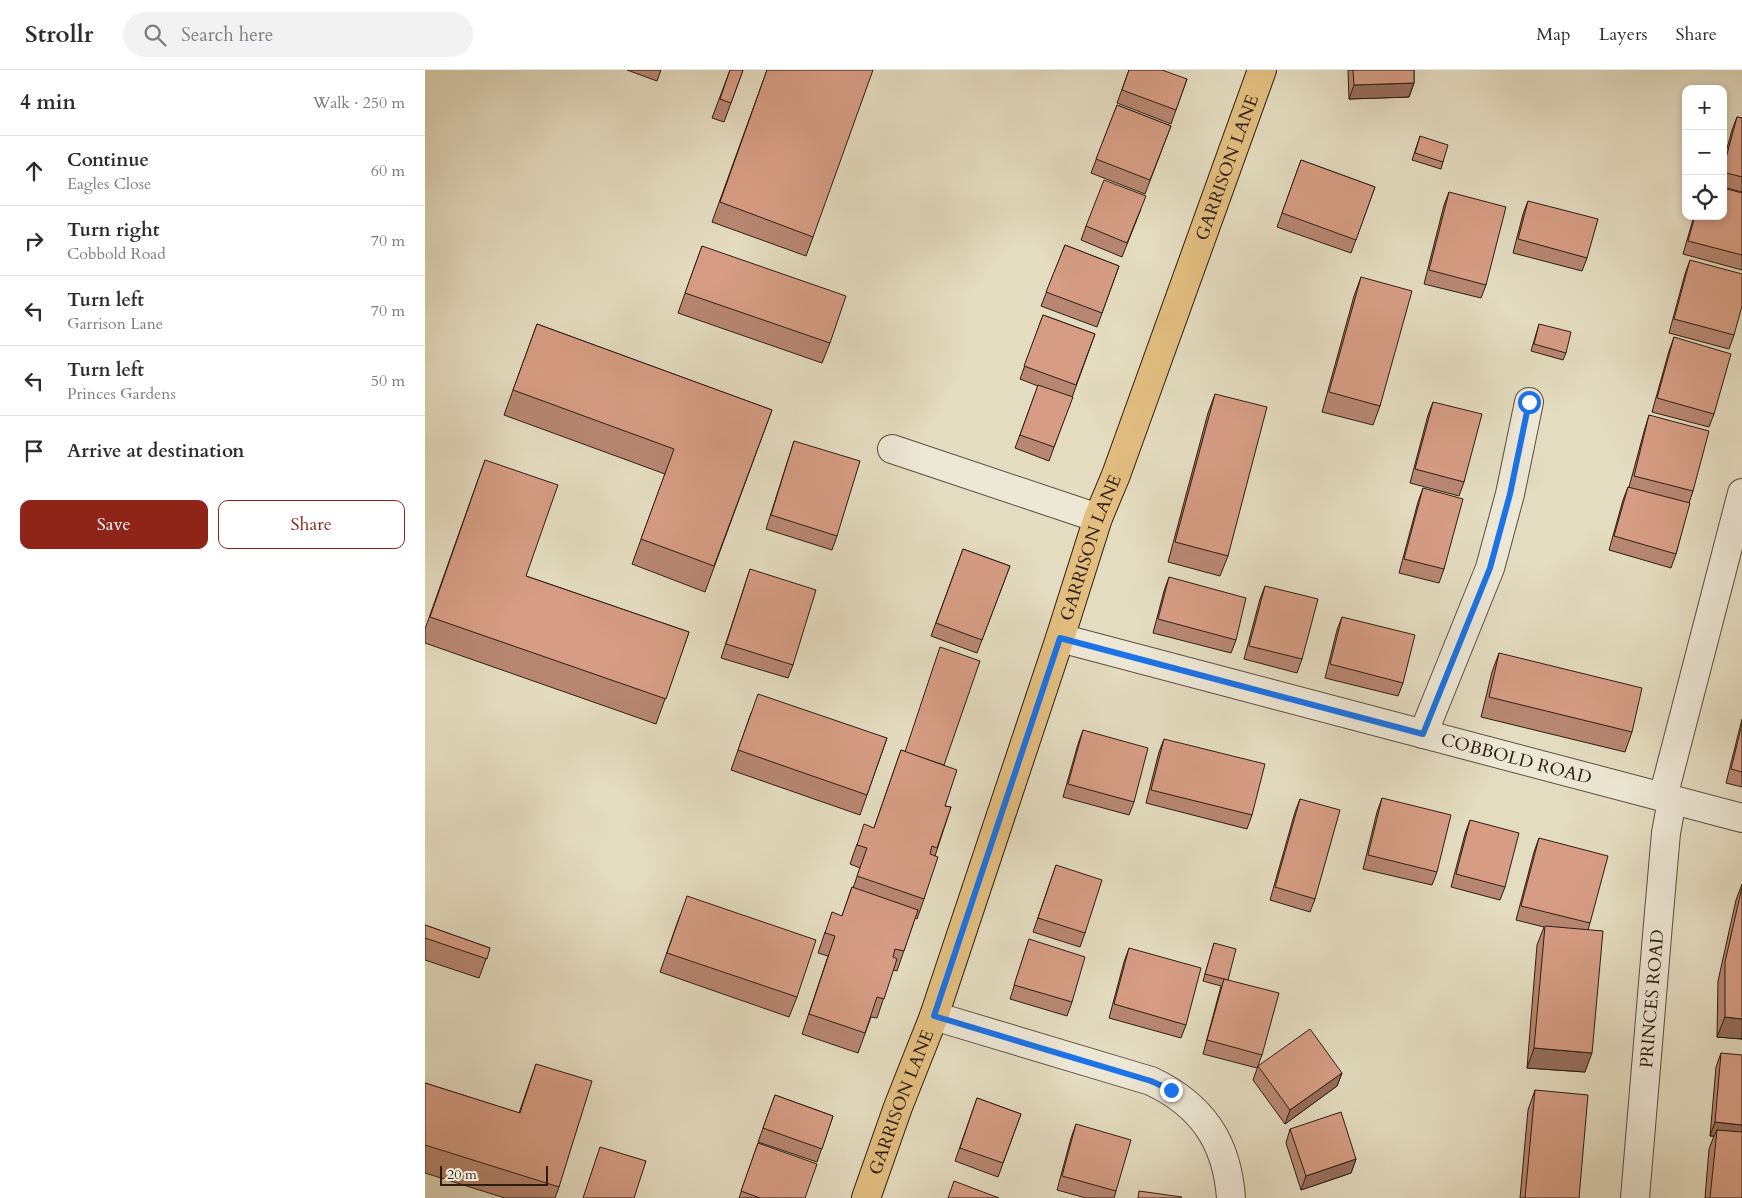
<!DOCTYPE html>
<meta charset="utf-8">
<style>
:root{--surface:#fff;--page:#f2f2f3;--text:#2b2b33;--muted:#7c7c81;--line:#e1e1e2;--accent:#8f2418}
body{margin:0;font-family:Cardo,serif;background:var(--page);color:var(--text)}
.controls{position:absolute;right:15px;top:15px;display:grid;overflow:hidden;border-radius:10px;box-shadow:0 2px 8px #0003}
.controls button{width:45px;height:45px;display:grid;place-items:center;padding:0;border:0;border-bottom:1px solid var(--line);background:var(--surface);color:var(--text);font:25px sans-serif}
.scale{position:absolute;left:15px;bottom:12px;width:108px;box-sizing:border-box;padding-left:5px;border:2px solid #2d1c12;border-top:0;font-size:14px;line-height:18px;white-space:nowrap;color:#2d1c12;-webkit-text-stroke:4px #ede8d6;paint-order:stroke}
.stop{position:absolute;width:15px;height:15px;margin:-11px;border:4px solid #1a73e8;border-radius:50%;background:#fff}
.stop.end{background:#1a73e8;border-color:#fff;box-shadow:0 1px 5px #0008}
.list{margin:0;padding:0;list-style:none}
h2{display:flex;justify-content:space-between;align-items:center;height:65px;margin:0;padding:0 20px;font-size:21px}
h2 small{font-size:16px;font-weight:400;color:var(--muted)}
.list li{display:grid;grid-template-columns:32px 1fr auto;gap:15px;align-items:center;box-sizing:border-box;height:70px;padding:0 20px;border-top:1px solid var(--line)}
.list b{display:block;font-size:19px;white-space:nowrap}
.list p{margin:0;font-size:16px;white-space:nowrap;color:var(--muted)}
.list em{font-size:16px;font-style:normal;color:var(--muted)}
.actions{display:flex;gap:10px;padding:15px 20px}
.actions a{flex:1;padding:11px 0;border:1px solid var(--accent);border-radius:10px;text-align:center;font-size:18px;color:var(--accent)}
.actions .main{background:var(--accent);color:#fff}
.icon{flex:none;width:28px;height:28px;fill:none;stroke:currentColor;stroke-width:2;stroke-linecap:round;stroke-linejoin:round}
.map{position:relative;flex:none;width:1317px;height:1128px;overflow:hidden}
header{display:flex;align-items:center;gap:30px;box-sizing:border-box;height:70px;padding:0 25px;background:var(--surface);border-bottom:1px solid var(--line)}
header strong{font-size:24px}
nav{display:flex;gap:28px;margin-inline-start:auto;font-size:18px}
.search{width:350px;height:45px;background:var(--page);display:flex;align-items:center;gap:12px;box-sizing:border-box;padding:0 18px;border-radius:28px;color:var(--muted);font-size:19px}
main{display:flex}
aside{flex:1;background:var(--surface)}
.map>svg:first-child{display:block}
</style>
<header>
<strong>Strollr</strong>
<div class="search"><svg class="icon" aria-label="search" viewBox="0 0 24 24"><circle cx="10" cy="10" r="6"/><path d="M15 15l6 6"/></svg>Search here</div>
<nav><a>Map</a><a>Layers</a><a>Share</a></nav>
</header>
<main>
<aside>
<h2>4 min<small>Walk · 250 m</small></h2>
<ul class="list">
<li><svg class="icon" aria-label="ahead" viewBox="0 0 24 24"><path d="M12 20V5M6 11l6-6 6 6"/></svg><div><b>Continue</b><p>Eagles Close</p></div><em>60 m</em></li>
<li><svg class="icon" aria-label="right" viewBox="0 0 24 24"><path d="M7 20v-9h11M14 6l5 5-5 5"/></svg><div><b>Turn right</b><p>Cobbold Road</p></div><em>70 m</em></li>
<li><svg class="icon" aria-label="left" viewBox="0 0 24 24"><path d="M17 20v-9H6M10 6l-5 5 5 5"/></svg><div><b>Turn left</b><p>Garrison Lane</p></div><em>70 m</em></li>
<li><svg class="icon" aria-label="left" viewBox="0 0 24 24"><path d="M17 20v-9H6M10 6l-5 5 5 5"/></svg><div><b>Turn left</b><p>Princes Gardens</p></div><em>50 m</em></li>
<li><svg class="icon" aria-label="arrive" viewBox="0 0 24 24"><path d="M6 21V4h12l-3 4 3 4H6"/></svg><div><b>Arrive at destination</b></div></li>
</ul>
<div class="actions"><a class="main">Save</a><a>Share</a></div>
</aside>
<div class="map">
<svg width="1317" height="1128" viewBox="0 0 1317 1128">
<rect width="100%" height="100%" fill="#e4dcc0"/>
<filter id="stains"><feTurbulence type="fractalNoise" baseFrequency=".004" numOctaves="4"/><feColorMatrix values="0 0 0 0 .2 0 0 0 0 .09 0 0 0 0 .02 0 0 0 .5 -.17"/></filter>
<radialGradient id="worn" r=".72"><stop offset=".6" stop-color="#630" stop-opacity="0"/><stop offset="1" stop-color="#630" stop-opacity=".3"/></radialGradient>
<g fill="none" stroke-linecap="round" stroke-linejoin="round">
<defs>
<g id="minor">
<polyline points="467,379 673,448"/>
<path id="s1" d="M 635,568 L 1317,748"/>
<polyline points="998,664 1065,498 1085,424 1104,332"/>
<polyline points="1238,727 1317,423"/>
<path d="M 509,946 L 726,1011 C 777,1035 802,1072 806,1128"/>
<path id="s2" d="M 1210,1128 L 1233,854 L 1241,763 L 1247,730"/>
</g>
<g id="major">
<path id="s3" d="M 441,1128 L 473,1037 L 509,946 L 635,568 L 673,448 L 691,405 L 837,0"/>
</g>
</defs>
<use href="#minor" stroke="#5b4c3e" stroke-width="30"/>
<use href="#major" stroke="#2d1c12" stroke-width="30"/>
<use href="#minor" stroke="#ede8d6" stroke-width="28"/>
<use href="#major" stroke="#e2be80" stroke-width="28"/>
</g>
<g fill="#b88772" stroke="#2d1c12">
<polygon points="202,0 236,0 232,11"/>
<polygon points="305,0 318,0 299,52 287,48"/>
<polygon points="342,0 388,167 381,186 287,152"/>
<polygon points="704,0 762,9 746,54 692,33"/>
<polygon points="923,0 989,0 989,13 984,27 924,29"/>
<polygon points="692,35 746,56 720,124 666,103"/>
<polygon points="1312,47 1317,48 1317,122 1298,117 1298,93 1307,60"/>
<polygon points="995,66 1018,92 1016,99 987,90"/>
<polygon points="876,90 950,117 926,183 852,157"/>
<polygon points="1024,122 1061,215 1056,228 999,214 1019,135"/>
<polygon points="1317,123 1317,200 1258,184 1269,146 1298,146"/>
<polygon points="1103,131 1162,188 1157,201 1088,183 1098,144"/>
<polygon points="716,139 697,187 656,170 661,156"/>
<polygon points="640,175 694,196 672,257 616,236"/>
<polygon points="277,176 405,273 397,293 253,243"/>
<polygon points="1265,190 1309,265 1304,279 1244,263 1260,204"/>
<polygon points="936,207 955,336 948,355 897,342 929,226"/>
<polygon points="618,245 670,264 624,391 590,378 613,316 595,309"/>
<polygon points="112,254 347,340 280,522 207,494 240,404 79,345"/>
<polygon points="1114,254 1141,283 1138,290 1106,281"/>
<polygon points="1249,267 1289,344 1284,357 1227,342 1244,281"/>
<polygon points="790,324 803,486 795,506 743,492 783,343"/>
<polygon points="1008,332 1039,412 1034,426 985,413 1003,345"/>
<polygon points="1224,345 1268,421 1264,433 1251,484 1246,498 1184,480 1198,430 1203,417 1204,417 1220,358"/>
<polygon points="369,371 412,466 407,480 341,459"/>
<polygon points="60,390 101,506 264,562 231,654 0,573 0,559"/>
<polygon points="998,418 1019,499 1014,513 974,503 993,432"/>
<polygon points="538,479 585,496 552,583 506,566"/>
<polygon points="325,499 368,595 363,608 296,588"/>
<polygon points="744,507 811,570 806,583 728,563 739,521"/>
<polygon points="840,516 877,589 872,603 819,589 835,529"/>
<polygon points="917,547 978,613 973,626 900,608 912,560"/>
<polygon points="1074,583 1207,662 1200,682 1056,647 1067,602"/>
<polygon points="326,643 462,668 435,745 306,700"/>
<polygon points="1317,649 1317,717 1301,713"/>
<polygon points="658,660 709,732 704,745 638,727 653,674"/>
<polygon points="739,669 827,745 822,759 721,733 734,682"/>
<polygon points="476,680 519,695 520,736 526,737 510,786 499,829 492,849 490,848 472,901 468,900 452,948 446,947 433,983 377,964 403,886 393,883 400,862 417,846 427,817 428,818 435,798 425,794 432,774 449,758"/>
<polygon points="957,728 1012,802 1007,815 938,799 952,742"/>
<polygon points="875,729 890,829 885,842 845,830 870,742"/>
<polygon points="1045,750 1080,817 1075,830 1026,817 1040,764"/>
<polygon points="1114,768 1165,853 1163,860 1160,1002 1102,998 1112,875 1119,857 1091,850 1109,782"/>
<polygon points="631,795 660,863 655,877 608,862"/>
<polygon points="1317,814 1317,969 1292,967 1293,911 1311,830"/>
<polygon points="255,845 372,927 364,947 235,902"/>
<polygon points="0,855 65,878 54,908 0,890"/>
<polygon points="604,869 647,932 642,946 585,929"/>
<polygon points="789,873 803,910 837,985 832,998 778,984 796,916 778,911"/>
<polygon points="704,878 761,955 756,968 684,948 699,892"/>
<polygon points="1296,983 1317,1128 1280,1128 1284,1079 1289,1066 1285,1066 1291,997"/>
<polygon points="111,994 134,1117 130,1128 80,1128 0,1103 0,1013 94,1043"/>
<polygon points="833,996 917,1003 912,1016 860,1054 828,1010"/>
<polygon points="1110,1020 1154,1128 1095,1128 1103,1040"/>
<polygon points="350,1025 408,1046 392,1092 333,1072"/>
<polygon points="552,1028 596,1044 573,1107 530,1091"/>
<polygon points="651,1054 691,1121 689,1128 661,1128 632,1120 646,1068"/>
<polygon points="865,1059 931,1089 926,1103 876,1120 861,1073"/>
<polygon points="333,1073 380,1128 314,1128"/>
</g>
<g fill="#966e5c" stroke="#2d1c12">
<polygon points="989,13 984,27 924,29 929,15"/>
<polygon points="1300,947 1317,949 1317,969 1292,967"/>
<polygon points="1109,978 1167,983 1160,1002 1102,998"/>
<polygon points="917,1003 912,1016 860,1054 865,1040"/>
<polygon points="1290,1052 1317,1055 1317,1069 1292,1060 1289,1066 1285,1066"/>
<polygon points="931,1089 926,1103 876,1120 881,1106"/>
</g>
<g fill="#d69d84" stroke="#2d1c12">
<polygon points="305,0 318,0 306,33 295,29"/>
<polygon points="342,0 448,0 388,167 295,132"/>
<polygon points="704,0 737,0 762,9 751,40 697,20"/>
<polygon points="928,0 989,0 989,13 929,15"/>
<polygon points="692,35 746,56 725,110 671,89"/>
<polygon points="1312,47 1317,48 1317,107 1298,102 1298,99"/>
<polygon points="995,66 1023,75 1018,92 990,83"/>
<polygon points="876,90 950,117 931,170 857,143"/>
<polygon points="679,110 721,126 702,173 661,156"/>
<polygon points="1298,118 1317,123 1317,185 1263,171 1270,146 1298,146"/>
<polygon points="1024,122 1081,137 1061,215 1004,200"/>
<polygon points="1103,131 1173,149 1162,188 1093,169"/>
<polygon points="640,175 694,196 677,243 621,222"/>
<polygon points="277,176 421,226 405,273 260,223"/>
<polygon points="1265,190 1317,204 1317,236 1309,265 1249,249"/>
<polygon points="936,207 987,221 955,336 904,322"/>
<polygon points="618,245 670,264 651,315 599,296"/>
<polygon points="112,254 347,340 289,496 216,469 249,379 88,320"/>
<polygon points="1114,254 1146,262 1141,283 1109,274"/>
<polygon points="1249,267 1306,284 1289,344 1232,328"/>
<polygon points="613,315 648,327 629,377 595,365"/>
<polygon points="790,324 842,337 803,486 750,472"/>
<polygon points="1008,332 1057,344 1039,412 990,399"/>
<polygon points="1224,345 1284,361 1268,421 1209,406"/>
<polygon points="369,371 435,391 412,466 346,445"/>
<polygon points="60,390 133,415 101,506 264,562 241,629 5,547"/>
<polygon points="1203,417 1265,433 1251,484 1189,466"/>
<polygon points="998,418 1038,429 1019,499 979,489"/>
<polygon points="538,479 585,496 557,570 511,553"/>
<polygon points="325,499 391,520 368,595 301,574"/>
<polygon points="744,507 821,528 811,570 733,549"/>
<polygon points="840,516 893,529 877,589 824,576"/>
<polygon points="917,547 990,565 978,613 905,594"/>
<polygon points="515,577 555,591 519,695 480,682"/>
<polygon points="1074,583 1217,618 1207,662 1064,627"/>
<polygon points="333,624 462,668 442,725 313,680"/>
<polygon points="1317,654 1317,702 1306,699"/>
<polygon points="658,660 723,678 709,732 643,714"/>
<polygon points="739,669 840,694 827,745 726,720"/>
<polygon points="476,680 532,700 520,736 526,737 512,778 507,776 505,784 513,787 499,829 432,806 442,778 432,775 439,754 449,758"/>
<polygon points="957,728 1026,745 1012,802 943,785"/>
<polygon points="875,729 915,740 890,829 850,817"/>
<polygon points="1045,750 1094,763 1080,817 1031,804"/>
<polygon points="1114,768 1183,786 1165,853 1096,836"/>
<polygon points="631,795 677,810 660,863 613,848"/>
<polygon points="427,817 493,840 479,881 470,879 468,887 472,889 459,929 452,927 440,963 384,944 410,866 400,863 407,842 417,846"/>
<polygon points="1317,817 1317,949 1300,947 1300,892"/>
<polygon points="262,826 391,870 372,927 242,883"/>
<polygon points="0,855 65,878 62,889 0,868"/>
<polygon points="1120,856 1178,861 1167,983 1109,978"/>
<polygon points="604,869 660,887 647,932 589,915"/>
<polygon points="789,873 811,879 803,910 780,904"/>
<polygon points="704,878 776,898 761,955 689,934"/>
<polygon points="799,909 854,923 837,985 782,970"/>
<polygon points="885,959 917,1003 865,1040 833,996"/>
<polygon points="1296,983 1317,985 1317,1055 1290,1052"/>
<polygon points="111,994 167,1011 134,1117 0,1075 0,1013 95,1043"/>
<polygon points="1110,1020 1163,1025 1154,1128 1100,1128"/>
<polygon points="350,1025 408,1046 397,1079 338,1058"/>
<polygon points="552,1028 596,1044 578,1093 535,1078"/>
<polygon points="916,1042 931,1089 881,1106 865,1059"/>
<polygon points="651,1054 706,1070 691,1121 637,1106"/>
<polygon points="1292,1060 1317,1062 1317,1128 1285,1128"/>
<polygon points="333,1073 392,1094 380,1128 335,1128 316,1121"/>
<polygon points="175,1077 221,1091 209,1128 158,1128"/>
<polygon points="529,1111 574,1128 523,1128"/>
<polygon points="714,1121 757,1127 756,1128 713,1128"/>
</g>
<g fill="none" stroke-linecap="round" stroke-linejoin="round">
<polyline stroke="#1a73e8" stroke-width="6" points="746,1020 726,1011 509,946 635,568 998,664 1065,498 1085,424 1104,332"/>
</g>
<g text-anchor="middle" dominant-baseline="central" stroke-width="4.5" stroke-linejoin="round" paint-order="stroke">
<g font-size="18" fill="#2d1c12" stroke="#ede8d6">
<text stroke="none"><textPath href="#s3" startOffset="1092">GARRISON LANE</textPath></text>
<text stroke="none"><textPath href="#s3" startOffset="688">GARRISON LANE</textPath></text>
<text stroke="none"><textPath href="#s1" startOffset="472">COBBOLD ROAD</textPath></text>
<text stroke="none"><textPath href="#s2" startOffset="200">PRINCES ROAD</textPath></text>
<text stroke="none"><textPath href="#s3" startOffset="102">GARRISON LANE</textPath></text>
</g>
</g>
<rect width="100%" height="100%" filter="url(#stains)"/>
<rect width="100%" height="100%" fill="url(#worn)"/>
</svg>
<div class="controls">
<button>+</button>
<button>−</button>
<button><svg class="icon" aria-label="locate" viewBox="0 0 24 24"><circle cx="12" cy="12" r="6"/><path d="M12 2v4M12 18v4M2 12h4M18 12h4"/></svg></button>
</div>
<div class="scale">20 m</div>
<div class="stop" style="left:1104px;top:332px"></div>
<div class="stop end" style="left:746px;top:1020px"></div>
</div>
</main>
